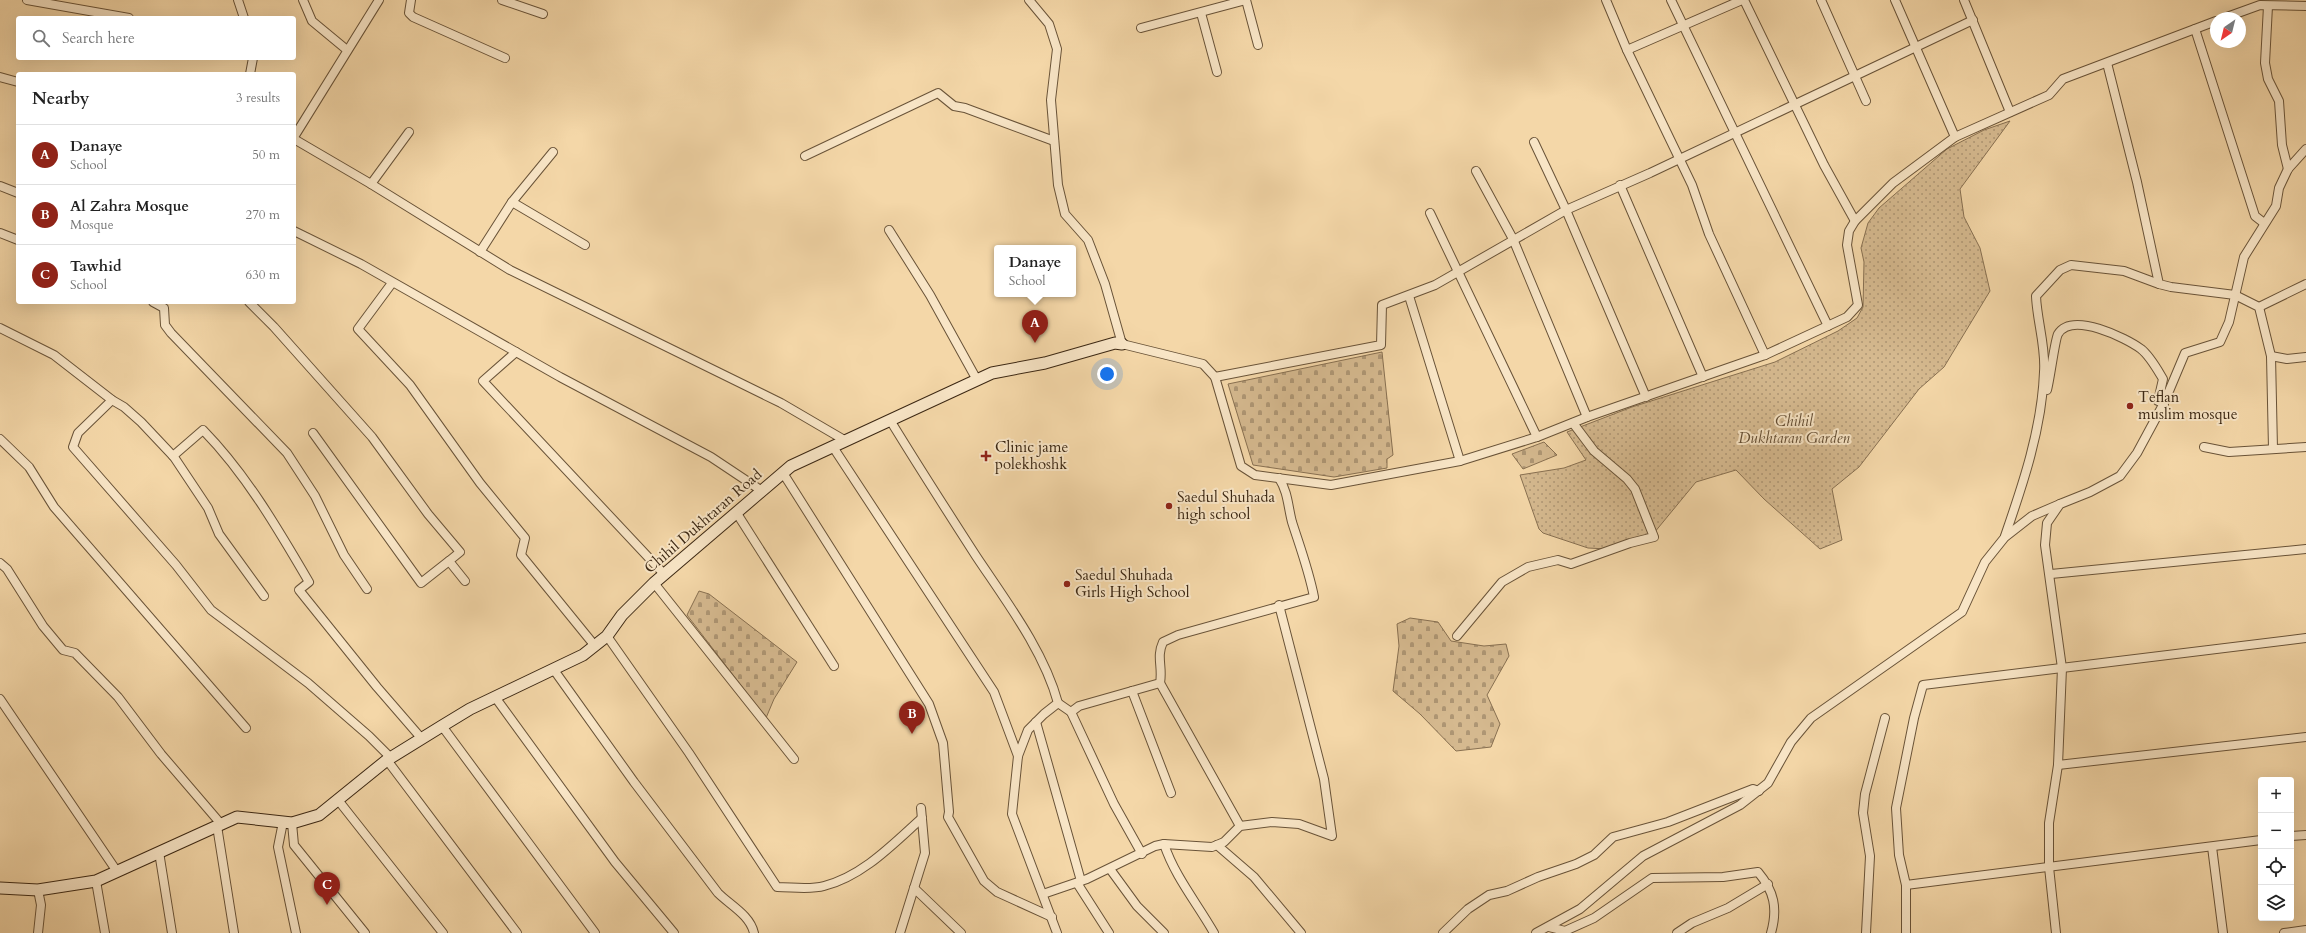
<!DOCTYPE html>
<meta charset="utf-8">
<style>
:root{--surface:#fff;--page:#f6f6f6;--text:#222;--muted:#767676;--line:#e0e0e0;--accent:#8f2418}
body{margin:0;font-family:Cardo,serif;background:var(--page);color:var(--text)}
.controls{position:absolute;right:12px;bottom:12px;display:grid;overflow:hidden;border-radius:4px;box-shadow:0 4px 16px #0002}
.controls button{width:36px;height:36px;display:grid;place-items:center;padding:0;border:0;border-bottom:1px solid var(--line);background:var(--surface);color:var(--text);font:20px sans-serif}
.compass{position:absolute;left:2210px;top:12px;width:36px;height:36px;border-radius:50%;background:var(--surface);box-shadow:0 4px 16px #0002;rotate:215deg}
.you{position:absolute;left:1107px;top:374px;width:14px;height:14px;margin:-10px;border:3px solid #fff;border-radius:50%;background:#1a73e8;box-shadow:0 0 0 6px #1a73e833}
.badge{display:grid;place-items:center;width:26px;height:26px;border-radius:50%;background:var(--accent);color:#fff;font-size:13px;font-weight:700}
.pin{position:absolute;translate:-50% -33px;filter:drop-shadow(0 1px 2px #0008)}
.pin::after{content:'';position:absolute;top:21px;width:14px;height:12px;background:inherit;clip-path:polygon(0 0,100% 0,50% 100%)}
.popup{position:absolute;left:994px;top:245px;width:82px;height:52px;box-sizing:border-box;display:grid;place-content:center;border-radius:4px;background:var(--surface);filter:drop-shadow(0 1px 3px #0005);font-size:13px;white-space:nowrap;color:var(--muted)}
.popup b{font-size:15px;color:var(--text)}
.popup::after{content:'';position:absolute;left:50%;top:100%;margin-left:-8px;border:8px solid transparent;border-top-color:var(--surface)}
.list{margin:0;padding:0;list-style:none}
h2{display:flex;justify-content:space-between;align-items:center;height:52px;margin:0;padding:0 16px;font-size:17px}
h2 small{font-size:13px;font-weight:400;color:var(--muted)}
.list li{display:grid;grid-template-columns:26px 1fr auto;gap:12px;align-items:center;box-sizing:border-box;height:60px;padding:0 16px;border-top:1px solid var(--line)}
.list b{display:block;font-size:15px;white-space:nowrap}
.list p{margin:0;font-size:13px;white-space:nowrap;color:var(--muted)}
.list em{font-size:13px;font-style:normal;color:var(--muted)}
.icon{flex:none;width:22px;height:22px;fill:none;stroke:currentColor;stroke-width:2;stroke-linecap:round;stroke-linejoin:round}
.map{position:relative;flex:none;width:2306px;height:933px;overflow:hidden}
.search{position:absolute;background:var(--surface);box-shadow:0 4px 16px #0002;left:16px;top:16px;width:280px;height:44px;display:flex;align-items:center;gap:10px;box-sizing:border-box;padding:0 14px;border-radius:4px;color:var(--muted);font-size:15px}
.panel{position:absolute;background:var(--surface);box-shadow:0 4px 16px #0002;left:16px;top:72px;width:280px;height:232px;border-radius:4px}
.map>svg:first-child{display:block}
</style>
<div class="map">
<svg width="2306" height="933" viewBox="0 0 2306 933">
<defs>
<pattern id="cemetery-stones" width="16" height="16" patternUnits="userSpaceOnUse"><rect width="16" height="16" fill="#d5b98f"/><path d="M2 7V4a2 2 0 0 1 4 0v3zM10 15v-3a2 2 0 0 1 4 0v3z" fill="#ae9674"/></pattern>
<pattern id="garden-dots" width="8" height="8" patternUnits="userSpaceOnUse"><rect width="8" height="8" fill="#d5b98f"/><path d="M2 2h.1M6 6h.1" fill="none" stroke="#ae9674" stroke-width="1.8" stroke-linecap="round"/></pattern>
</defs>
<rect width="100%" height="100%" fill="#f4d7a8"/>
<filter id="stains"><feTurbulence type="fractalNoise" baseFrequency=".005" numOctaves="4"/><feColorMatrix values="0 0 0 0 .2 0 0 0 0 .09 0 0 0 0 .02 0 0 0 .5 -.17"/></filter>
<radialGradient id="worn" r=".72"><stop offset=".6" stop-color="#630" stop-opacity="0"/><stop offset="1" stop-color="#630" stop-opacity=".3"/></radialGradient>
<g fill="url(#cemetery-stones)" stroke="#887051">
<polygon points="1382,352 1393,455 1387,459 1387,468 1334,477 1253,465 1228,384"/>
<polygon points="1544,442 1557,455 1523,469 1512,454"/>
<polygon points="699,591 709,594 797,662 774,699 766,718 687,615"/>
<polygon points="1410,618 1438,622 1451,641 1484,646 1506,644 1509,656 1487,695 1500,724 1491,747 1456,751 1420,714 1393,691 1399,646 1397,624"/>
</g>
<polygon fill="url(#garden-dots)" stroke="#887051" points="2010,121 1960,189 1964,217 1980,248 1990,291 1944,367 1919,389 1859,467 1832,489 1842,540 1820,549 1764,499 1736,470 1696,482 1654,533 1607,549 1588,548 1543,533 1539,529 1520,475 1564,468 1586,460 1567,432 1632,407 1775,362 1838,331 1857,318 1863,307 1864,262 1861,248 1868,223 1879,208 1947,149 1984,130"/>
<g fill="none" stroke-linecap="round" stroke-linejoin="round">
<defs>
<g id="street">
<polyline points="27,0 129,18"/>
<polyline points="238,0 244,18"/>
<polyline points="303,0 312,21 347,50"/>
<polyline points="411,0 409,13 413,17 505,58"/>
<polyline points="502,0 543,14"/>
<polyline points="1029,0 1049,24 1057,49 1051,100 1058,185 1065,214 1088,240 1105,284 1122,344 1203,364 1215,377 1241,466 1255,475 1331,485 1460,461 1537,437 1587,417 1765,355 1847,317 1858,305 1847,245 1849,231 1855,221 1893,183 1955,137 2049,95 2063,79 2216,21"/>
<polyline points="1246,0 1258,45"/>
<polyline points="1606,0 1627,50 1692,185 1709,234 1765,355"/>
<polyline points="1671,0 1828,326"/>
<polyline points="1744,0 1824,165 1855,221"/>
<polyline points="1821,0 1866,101"/>
<polyline points="1895,0 1955,137"/>
<polyline points="1964,0 2010,112"/>
<polyline points="2268,6 2265,63 2268,79 2279,101 2282,145 2288,169"/>
<polyline points="1201,13 1217,72"/>
<polyline points="2224,18 2260,5 2306,6"/>
<polyline points="1141,28 1246,0"/>
<polyline points="2195,29 2255,216 2264,223"/>
<polyline points="1627,50 1742,0"/>
<polyline points="2107,63 2137,182 2159,284 2171,287 2235,295 2259,307 2271,356 2273,449"/>
<polyline points="250,74 253,58"/>
<polyline points="0,77 18,82"/>
<polyline points="294,137 379,0"/>
<polyline points="294,139 371,184 510,270 781,403 846,441"/>
<polyline points="1534,142 1566,210 1646,397"/>
<polyline points="805,156 938,93 954,106 965,108 1054,141"/>
<polyline points="1476,171 1513,239 1587,417"/>
<polyline points="371,184 409,132"/>
<polyline points="1620,185 1703,377"/>
<polyline points="0,186 18,193"/>
<polyline points="512,202 585,245"/>
<polyline points="1430,213 1537,437"/>
<polyline points="889,230 930,295 977,380"/>
<polyline points="294,231 361,264 560,377 711,457 762,491"/>
<polyline points="0,233 18,240"/>
<polyline points="480,252 512,202 553,152"/>
<polyline points="392,283 358,329 410,385 480,483 525,538 521,555 595,646"/>
<polyline points="1409,296 1460,461"/>
<polyline points="153,302 164,308 165,325 171,333 287,453 315,496 344,555 367,589"/>
<polyline points="249,302 274,327 372,437 428,514 460,552 449,561 465,581"/>
<polyline points="2259,307 2306,284"/>
<polyline points="0,328 54,355 112,400 124,407 141,422 174,457 208,508 219,534 264,596"/>
<polyline points="516,352 483,381 664,574"/>
<polyline points="2271,356 2287,359 2306,357"/>
<polyline points="1215,377 1381,345 1382,305 1435,285 1566,210 1650,173 1973,20"/>
<path d="M 2047,390 C 2050,379 2055,339 2058,334 C 2072,311 2126,338 2141,349 C 2150,356 2157,369 2163,379 L 2158,401 L 2164,403"/>
<polyline points="112,400 78,433 73,447 176,565 211,610 308,683 369,736 391,758"/>
<path d="M 890,420 C 918,466 947,511 976,556 C 1006,601 1044,651 1058,703 L 1044,714 L 1028,730 L 1018,756 L 1012,814 L 1057,933"/>
<polyline points="313,433 421,583 449,561"/>
<polyline points="0,439 29,467 54,507 246,728"/>
<polyline points="833,447 994,692 1018,756"/>
<polyline points="2204,447 2229,452 2306,447"/>
<path d="M 173,456 L 203,430 C 246,474 278,529 309,582 L 299,590 L 377,687 L 422,739"/>
<polyline points="783,473 929,704 943,743 949,812 948,817 984,881 997,892 1052,917"/>
<polyline points="736,512 834,666"/>
<path d="M 2005,536 C 2023,484 2042,428 2044,372 C 2046,347 2037,321 2036,296 L 2060,270 L 2071,265 L 2124,271 L 2159,284"/>
<polyline points="0,563 7,569 43,626 63,650 75,653 118,697 161,754 221,824"/>
<polyline points="2051,574 2306,549"/>
<polyline points="654,583 794,759"/>
<path d="M 607,636 L 689,753 L 777,887 C 792,887 810,890 824,886 C 863,876 893,844 922,818"/>
<polyline points="1457,636 1502,582 1528,567 1558,560 1571,564 1630,543 1654,537 1635,489 1627,479 1594,451 1573,423"/>
<path d="M 554,670 L 634,782 L 718,893 C 730,905 750,915 754,933"/>
<polyline points="1160,683 1240,826"/>
<polyline points="1132,691 1171,793"/>
<polyline points="495,697 615,862 674,933"/>
<polyline points="0,699 116,870"/>
<path d="M 1058,703 L 1071,712 L 1079,706 L 1160,683 C 1163,667 1156,657 1163,642 L 1178,635 L 1314,597 C 1309,571 1300,547 1292,522 C 1288,507 1288,492 1279,478"/>
<polyline points="1071,712 1114,804 1142,854"/>
<polyline points="1036,722 1081,881"/>
<polyline points="442,726 595,933"/>
<polyline points="387,760 517,933"/>
<polyline points="2058,765 2306,737"/>
<polyline points="338,800 443,933"/>
<polyline points="283,822 278,847 296,933"/>
<polyline points="292,823 294,845 365,933"/>
<polyline points="217,826 234,933"/>
<polyline points="2291,836 2306,835"/>
<path d="M 1164,844 C 1175,877 1197,903 1214,933"/>
<polyline points="1217,845 1254,877 1301,933"/>
<polyline points="2212,847 2223,933"/>
<polyline points="159,852 172,933"/>
<polyline points="1110,869 1137,906 1164,933"/>
<polyline points="96,881 105,933"/>
<polyline points="1077,883 1109,933"/>
<polyline points="1906,885 2261,840"/>
<polyline points="914,888 961,933"/>
<polyline points="38,890 41,905 38,933"/>
<polyline points="1043,894 1087,879 1155,846 1164,844 1212,847 1224,842 1240,826 1272,822 1299,824 1332,836 1324,779 1279,605"/>
<path d="M 1549,927 L 1565,931 L 1594,918 L 1652,878 L 1723,877 L 1758,872 C 1774,891 1778,908 1771,933"/>
<polyline points="900,933 925,853 921,808"/>
<polyline points="1443,933 1468,909 1489,895 1507,891 1538,877 1576,864 1594,855 1613,837 1668,822 1753,789 1759,791"/>
<polyline points="1536,933 1580,909 1643,856 1740,805 1768,783 1791,742 1811,718 1962,612 1985,562 2005,537 2032,516 2060,504"/>
<polyline points="1677,933 1692,923 1728,908 1768,884"/>
<polyline points="1866,933 1870,856 1863,813 1865,794 1885,718"/>
<polyline points="1906,933 1906,885 1899,855 1896,808 1914,718 1923,685 2306,638"/>
<polyline points="2056,933 2049,867 2049,823 2058,765 2062,668 2045,545 2047,523 2060,504 2090,492 2120,476 2137,453 2164,403 2185,353 2220,342 2229,322 2244,257 2276,206 2279,188 2288,169 2306,149"/>
<polyline points="2284,933 2306,930"/>
</g>
<polyline id="secondary" points="0,888 38,890 96,881 237,817 292,823 319,815 387,760 442,726 470,709 583,655 607,636 622,615 654,583 791,466 992,373 1045,363 1115,343 1122,344"/>
</defs>
<use href="#street" stroke="#695338" stroke-width="10"/>
<use href="#secondary" stroke="#3b2713" stroke-width="13"/>
<use href="#street" stroke="#f8e5c6" stroke-width="8"/>
<use href="#secondary" stroke="#f8e5c6" stroke-width="11"/>
</g>
<g fill="#8f2418" stroke="#f8e5c6" stroke-width="1.5">
<circle cx="2130" cy="406" r="4"/>
<path d="M984 450h4v4h4v4h-4v4h-4v-4h-4v-4h4z"/>
<circle cx="1169" cy="506" r="4"/>
<circle cx="1067" cy="584" r="4"/>
</g>
<g text-anchor="middle" dominant-baseline="central" stroke-width="4" stroke-linejoin="round" paint-order="stroke">
<g font-size="15" fill="#3b2713" stroke="#f8e5c6" text-anchor="start">
<text x="2138" y="397">Teflan<tspan x="2138" dy="17">muslim mosque</tspan></text>
<text x="995" y="447">Clinic jame<tspan x="995" dy="17">polekhoshk</tspan></text>
<text x="1177" y="497">Saedul Shuhada<tspan x="1177" dy="17">high school</tspan></text>
<text x="1075" y="575">Saedul Shuhada<tspan x="1075" dy="17">Girls High School</tspan></text>
</g>
<g font-size="15" font-style="italic" fill="#624c32" stroke="#f8e5c6">
<text x="1794" y="421">Chihil<tspan x="1794" dy="17">Dukhtaran Garden</tspan></text>
</g>
<g font-size="15" fill="#3b2713" stroke="#f8e5c6">
<text transform="translate(703 521) rotate(-41)">Chihil Dukhtaran Road</text>
</g>
</g>
<rect width="100%" height="100%" filter="url(#stains)"/>
<rect width="100%" height="100%" fill="url(#worn)"/>
</svg>
<div class="controls">
<button>+</button>
<button>−</button>
<button><svg class="icon" aria-label="locate" viewBox="0 0 24 24"><circle cx="12" cy="12" r="6"/><path d="M12 2v4M12 18v4M2 12h4M18 12h4"/></svg></button>
<button><svg class="icon" aria-label="layers" viewBox="0 0 24 24"><path d="M12 4l9 5-9 5-9-5zM3 14l9 5 9-5"/></svg></button>
</div>
<svg class="compass" viewBox="-18 -18 36 36"><path d="M0-13l5 13h-10z" fill="#e53935"/><path d="M0 13l5-13h-10z" fill="#767676"/></svg>
<div class="you"></div>
<div class="pin badge" style="left:1035px;top:343px">A</div>
<div class="popup"><b>Danaye</b>School</div>
<div class="pin badge" style="left:912px;top:734px">B</div>
<div class="pin badge" style="left:327px;top:905px">C</div>
<div class="search"><svg class="icon" aria-label="search" viewBox="0 0 24 24"><circle cx="10" cy="10" r="6"/><path d="M15 15l6 6"/></svg>Search here</div>
<section class="panel">
<h2>Nearby<small>3 results</small></h2>
<ul class="list">
<li><span class="badge">A</span><div><b>Danaye</b><p>School</p></div><em>50 m</em></li>
<li><span class="badge">B</span><div><b>Al Zahra Mosque</b><p>Mosque</p></div><em>270 m</em></li>
<li><span class="badge">C</span><div><b>Tawhid</b><p>School</p></div><em>630 m</em></li>
</ul>
</section>
</div>
